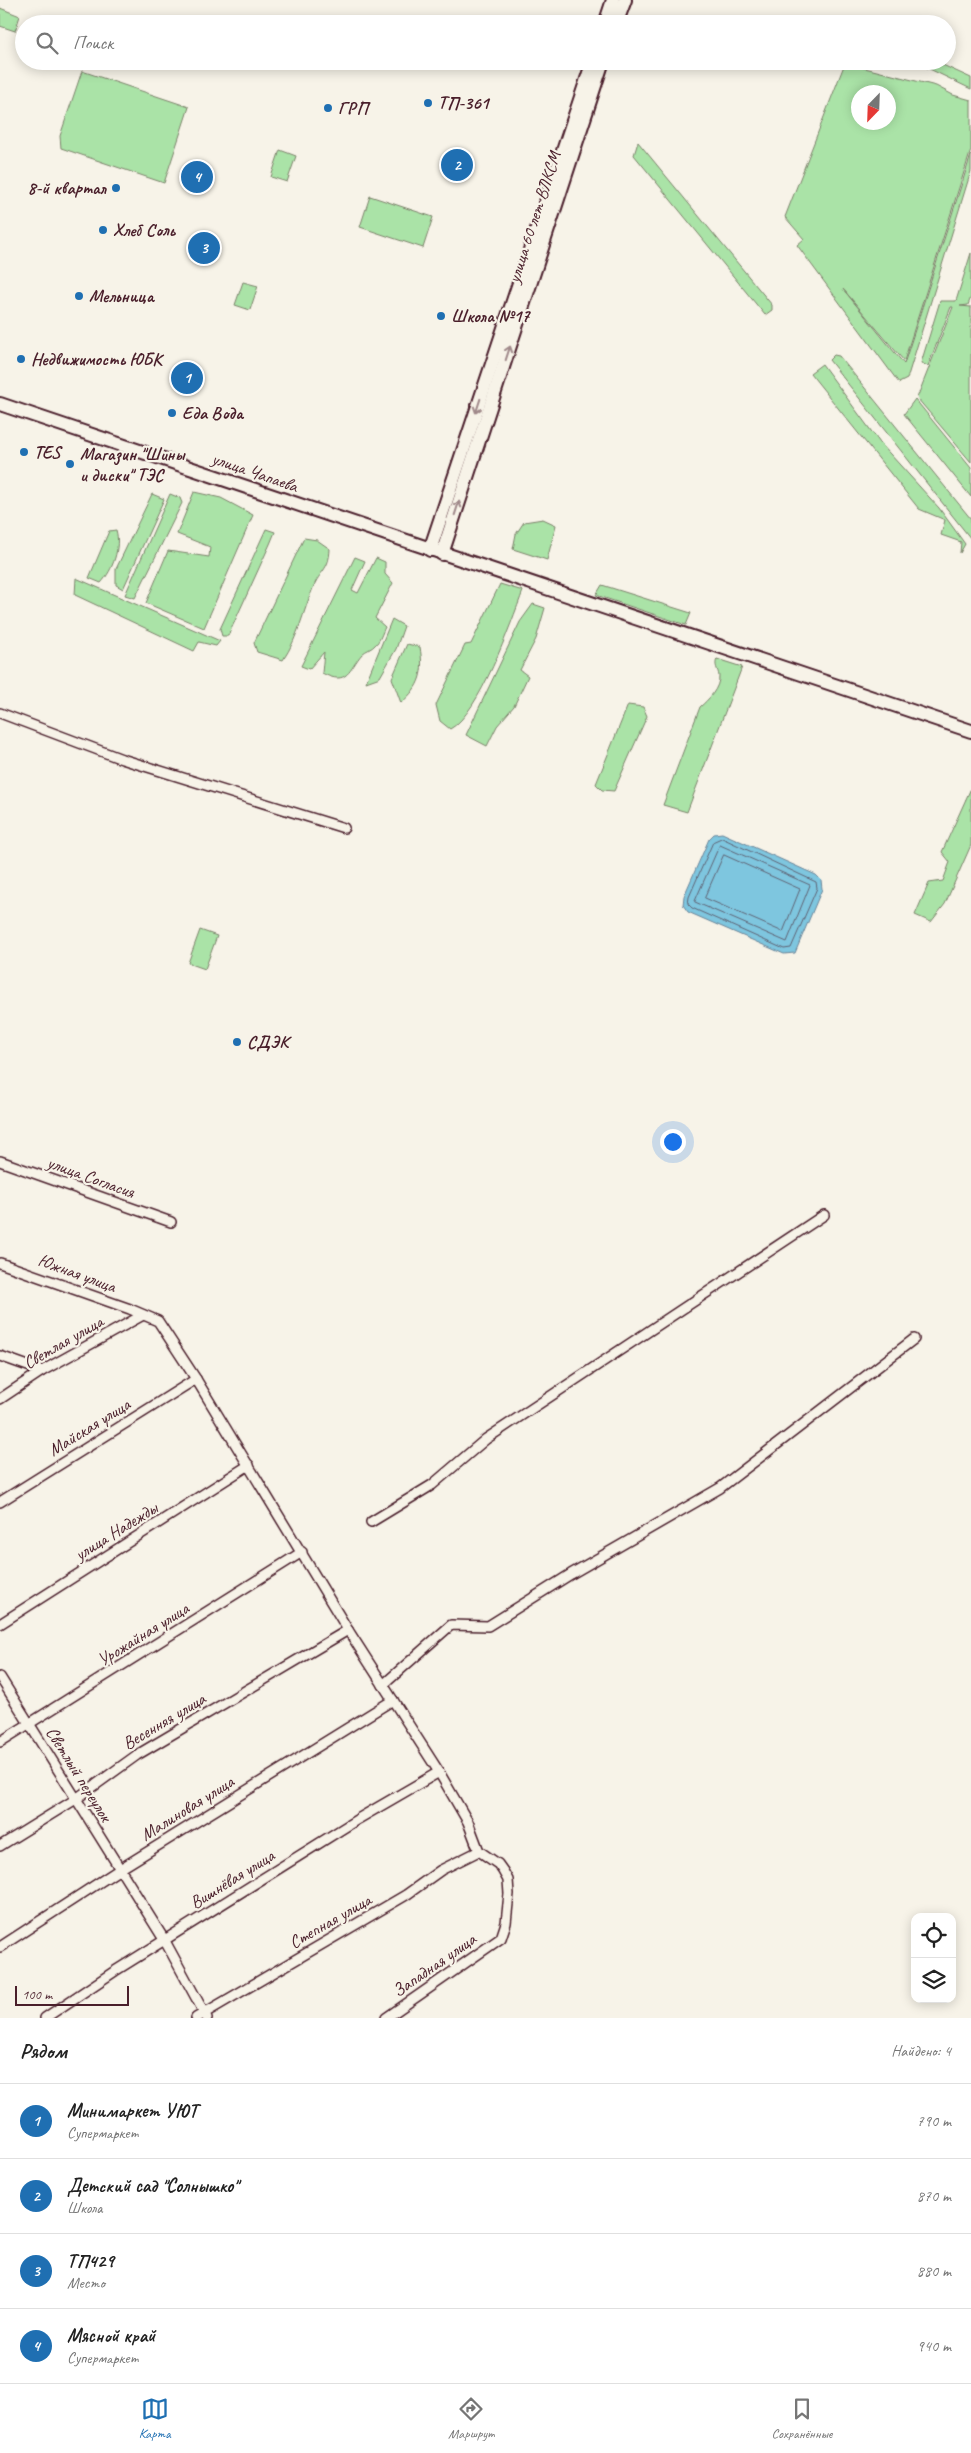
<!DOCTYPE html>
<html lang="ru">
<meta charset="utf-8">
<style>
:root{--surface:#fff;--page:#f2f2f2;--text:#222;--muted:#767676;--line:#e0e0e0;--accent:#1f6fb2}
body{margin:0;font-family:Caveat,sans-serif;background:var(--page);color:var(--text)}
.controls{position:absolute;right:15px;bottom:15px;display:grid;overflow:hidden;border-radius:10px;box-shadow:0 2px 12px #0003}
.controls button{width:45px;height:45px;display:grid;place-items:center;padding:0;border:0;border-bottom:1px solid var(--line);background:var(--surface);color:var(--text);font:25px sans-serif}
.compass{position:absolute;left:851px;top:85px;width:45px;height:45px;border-radius:50%;background:var(--surface);box-shadow:0 2px 12px #0003;rotate:203deg}
.scale{position:absolute;left:15px;bottom:12px;width:114px;box-sizing:border-box;padding-left:5px;border:2px solid #4a1f2b;border-top:0;font-size:14px;line-height:18px;white-space:nowrap;color:#4a1f2b;-webkit-text-stroke:4px #f7f3e8;paint-order:stroke}
.you{position:absolute;left:672px;top:1141px;width:18px;height:18px;margin:-12px;border:4px solid #fff;border-radius:50%;background:#1a73e8;box-shadow:0 0 0 8px #1a73e833}
.badge{display:grid;place-items:center;width:32px;height:32px;border-radius:50%;background:var(--accent);color:#fff;font-size:16px;font-weight:700}
.pin{position:absolute;translate:-50% -50%;border:2px solid #fff;box-shadow:0 1px 5px #0006}
.list{margin:0;padding:0;list-style:none}
h2{display:flex;justify-content:space-between;align-items:center;height:65px;margin:0;padding:0 20px;font-size:21px}
h2 small{font-size:16px;font-weight:400;color:var(--muted)}
.list li{display:grid;grid-template-columns:32px 1fr auto;gap:15px;align-items:center;box-sizing:border-box;height:75px;padding:0 20px;border-top:1px solid var(--line)}
.list b{display:block;font-size:19px;white-space:nowrap}
.list p{margin:0;font-size:16px;white-space:nowrap;color:var(--muted)}
.list em{font-size:16px;font-style:normal;color:var(--muted)}
.icon{flex:none;width:28px;height:28px;fill:none;stroke:currentColor;stroke-width:2;stroke-linecap:round;stroke-linejoin:round}
.map{position:relative;flex:none;width:971px;height:2018px;overflow:hidden}
.search{position:absolute;background:var(--surface);box-shadow:0 2px 12px #0003;left:15px;right:15px;top:15px;height:55px;display:flex;align-items:center;gap:12px;box-sizing:border-box;padding:0 18px;border-radius:28px;color:var(--muted);font-size:19px}
.sheet{height:365px;background:var(--surface)}
nav{display:flex;justify-content:space-around;align-items:center;box-sizing:border-box;height:70px;border-top:1px solid var(--line);background:var(--surface);font-size:14px;color:var(--muted)}
nav a{display:grid;justify-items:center;gap:2px}
nav .on{color:var(--accent)}
.map>svg:first-child{display:block}
</style>
<div class="map">
<svg width="971" height="2018" viewBox="0 0 971 2018">
<rect width="100%" height="100%" fill="#f7f3e8"/>
<filter id="ink" filterUnits="userSpaceOnUse"><feTurbulence type="fractalNoise" baseFrequency=".02" numOctaves="2"/><feDisplacementMap in="SourceGraphic" scale="10" xChannelSelector="R" yChannelSelector="G"/><feConvolveMatrix kernelMatrix="1 2 1 2 8 2 1 2 1" color-interpolation-filters="sRGB"/></filter>
<g filter="url(#ink)">
<g fill="#aae3a7" stroke="#7a8169" fill-rule="evenodd">
<polygon points="0,8 20,16 15,31 0,26"/>
<polygon points="913,61 934,61 971,78 971,89"/>
<path d="M 845,63 L 936,86 L 953,95 L 971,100 L 971,150 L 904,361 L 843,289 L 904,364 L 971,155 L 971,171 L 907,379 L 899,383 L 797,245 L 804,239 L 785,217 ZM 888,92 L 888,122 L 858,122 L 858,92 Z"/>
<polygon points="82,71 189,107 164,183 61,148 60,136"/>
<polygon points="638,142 772,305 772,310 765,315 634,155"/>
<polygon points="280,150 296,156 287,182 271,177"/>
<polygon points="370,196 433,217 423,248 360,227"/>
<polygon points="971,253 971,297 968,305 960,306 971,307 971,462 917,398 953,307 951,307 928,366 921,363 940,301 956,301"/>
<polygon points="243,282 258,286 250,310 235,305"/>
<polygon points="834,355 839,356 971,519 971,539 829,360"/>
<polygon points="822,364 880,443 939,508 965,544 960,553 961,542 941,535 945,520 919,509 810,373"/>
<polygon points="915,399 971,468 971,497 904,414"/>
<polygon points="194,492 221,498 253,515 204,628 146,603 168,551 209,557 210,547 177,534"/>
<polygon points="152,494 164,499 123,589 116,585 116,569"/>
<polygon points="170,494 180,498 182,503 135,598 125,595"/>
<polygon points="543,519 556,525 547,560 513,549 516,534 524,522"/>
<polygon points="266,529 275,532 270,544 228,636 222,636 220,629"/>
<path d="M 116,530 C 121,547 113,570 101,583 L 89,578 L 109,531 Z"/>
<path d="M 304,538 L 317,540 L 330,549 C 329,571 320,570 313,588 C 303,612 298,638 283,660 L 257,652 L 254,643 Z"/>
<path d="M 355,557 L 365,561 L 352,590 L 358,593 L 376,558 L 385,562 L 385,574 L 393,583 L 375,618 L 385,627 C 382,633 380,641 375,645 C 372,649 366,650 362,654 C 349,669 348,687 322,673 L 324,652 L 309,669 L 301,666 Z"/>
<polygon points="76,578 220,641 216,646 199,642 194,651 75,595"/>
<path d="M 500,584 L 523,591 C 511,623 479,714 450,729 L 440,721 L 436,705 L 465,645 L 471,644 Z"/>
<polygon points="602,585 691,613 686,625 596,595"/>
<polygon points="533,604 545,608 536,639 520,670 528,676 514,706 497,726 487,746 466,735 520,622"/>
<polygon points="392,619 404,626 396,649 380,677 366,682"/>
<path d="M 407,644 L 420,647 C 424,672 421,686 401,703 L 392,678 Z"/>
<path d="M 717,659 L 742,667 L 687,812 L 663,805 L 700,707 C 708,700 720,688 719,676 C 718,669 714,666 717,659 Z"/>
<polygon points="628,705 643,707 647,716 614,791 602,790 596,784"/>
<polygon points="971,788 971,845 945,904 931,922 915,915 929,883 943,881 950,862 942,852"/>
<polygon points="200,930 217,936 205,969 188,963"/>
</g>
<polygon fill="#7ec6df" stroke="#698397" points="722,833 816,875 821,880 822,889 795,953 784,954 688,912 683,905 684,896 709,839 714,834"/>
<g fill="none" stroke-linecap="round" stroke-linejoin="round">
<g stroke="#5f6273" stroke-width="1">
<polygon points="722,838 816,882 817,888 791,948 784,949 692,908 688,904 689,897 713,842"/>
<polygon points="720,845 810,885 787,942 695,902"/>
<polygon points="724,855 800,889 783,932 705,898"/>
</g>
<defs>
<g id="street">
<polyline points="0,713 122,759 344,828"/>
<polyline points="0,1161 171,1222"/>
<polyline points="0,1263 130,1309 158,1321 196,1379 348,1630 439,1772 468,1822 479,1851 498,1864 503,1871 508,1880 509,1894 506,1923 501,1938 386,2018"/>
<polyline points="0,1356 42,1371"/>
<polyline points="0,1399 42,1371 143,1315"/>
<polyline points="0,1502 196,1379"/>
<polyline points="371,1522 432,1485 486,1439 824,1215"/>
<polyline points="0,1624 249,1465"/>
<polyline points="0,1677 165,1941 207,2018"/>
<polyline points="383,1685 451,1625 488,1626 571,1574 720,1488 914,1339"/>
<polyline points="0,1742 302,1552"/>
<polyline points="0,1846 76,1799 137,1755 348,1630"/>
<polyline points="0,1947 120,1869 393,1700"/>
<polyline points="45,2018 115,1971 358,1819 439,1772"/>
<polyline points="196,2018 406,1895 441,1870 479,1851"/>
</g>
<g id="secondary">
<polyline points="605,24 613,0"/>
<polyline points="616,24 625,0"/>
<polyline points="0,404 971,731"/>
<polyline points="430,550 593,61"/>
<polyline points="442,554 603,61"/>
</g>
</defs>
<use href="#street" stroke="#4a1f2b" stroke-width="12"/>
<use href="#secondary" stroke="#4a1f2b" stroke-width="16"/>
<use href="#street" stroke="#f7f3e8" stroke-width="9"/>
<use href="#secondary" stroke="#f7f3e8" stroke-width="12"/>
</g>
<defs><path id="oneway-shaft" d="M-6 0H5M1.5-3L5.5 0L1.5 3" fill="none" stroke-width="1.6" stroke-linecap="round" stroke-linejoin="round" transform="scale(1.25)"/></defs>
<g stroke="#a0898a">
<use href="#oneway-shaft" transform="translate(508 353) rotate(-72)"/>
<use href="#oneway-shaft" transform="translate(478 406) rotate(108)"/>
<use href="#oneway-shaft" transform="translate(457 508) rotate(-72)"/>
</g>
</g>
<g fill="#1f6fb2" stroke="#f7f3e8" stroke-width="2">
<circle cx="428" cy="103" r="5"/>
<circle cx="328" cy="108" r="5"/>
<circle cx="116" cy="188" r="5"/>
<circle cx="103" cy="230" r="5"/>
<circle cx="79" cy="296" r="5"/>
<circle cx="441" cy="316" r="5"/>
<circle cx="21" cy="359" r="5"/>
<circle cx="172" cy="413" r="5"/>
<circle cx="24" cy="452" r="5"/>
<circle cx="70" cy="464" r="5"/>
<circle cx="237" cy="1042" r="5"/>
</g>
<g text-anchor="middle" dominant-baseline="central" stroke-width="4.5" stroke-linejoin="round" paint-order="stroke">
<g font-size="18" font-weight="bold" fill="#4a1f2b" stroke="#f7f3e8" text-anchor="start">
<text x="438" y="103">ТП-361</text>
<text x="338" y="108">ГРП</text>
<text x="106" y="188" text-anchor="end">8-й квартал</text>
<text x="113" y="230">Хлеб Соль</text>
<text x="89" y="296">Мельница</text>
<text x="451" y="316">Школа №17</text>
<text x="31" y="359">Недвижимость ЮБК</text>
<text x="182" y="413">Еда Вода</text>
<text x="34" y="452">TES</text>
<text x="80" y="454">Магазин "Шины<tspan x="80" dy="21">и диски" ТЭС</tspan></text>
<text x="247" y="1042">СДЭК</text>
</g>
<g font-size="18" fill="#4a1f2b" stroke="#f7f3e8">
<text transform="translate(534 217) rotate(-72)">улица 60 лет ВЛКСМ</text>
<text transform="translate(255 472) rotate(19)">улица Чапаева</text>
<text transform="translate(91 1177) rotate(20)">улица Согласия</text>
<text transform="translate(77 1273) rotate(20)">Южная улица</text>
<text transform="translate(63 1342) rotate(-30)">Светлая улица</text>
<text transform="translate(89 1427) rotate(-32)">Майская улица</text>
<text transform="translate(116 1531) rotate(-32)">улица Надежды</text>
<text transform="translate(143 1634) rotate(-32)">Урожайная улица</text>
<text transform="translate(164 1721) rotate(-31)">Весенняя улица</text>
<text transform="translate(79 1774) rotate(58)">Светлый переулок</text>
<text transform="translate(187 1808) rotate(-32)">Малиновая улица</text>
<text transform="translate(232 1879) rotate(-32)">Вишнёвая улица</text>
<text transform="translate(330 1921) rotate(-30)">Степная улица</text>
<text transform="translate(434 1965) rotate(-35)">Западная улица</text>
</g>
</g>
</svg>
<div class="controls">
<button><svg class="icon" aria-label="locate" viewBox="0 0 24 24"><circle cx="12" cy="12" r="6"/><path d="M12 2v4M12 18v4M2 12h4M18 12h4"/></svg></button>
<button><svg class="icon" aria-label="layers" viewBox="0 0 24 24"><path d="M12 4l9 5-9 5-9-5zM3 14l9 5 9-5"/></svg></button>
</div>
<svg class="compass" viewBox="-18 -18 36 36"><path d="M0-13l5 13h-10z" fill="#e53935"/><path d="M0 13l5-13h-10z" fill="#767676"/></svg>
<div class="scale">100 m</div>
<div class="you"></div>
<div class="pin badge" style="left:187px;top:378px">1</div>
<div class="pin badge" style="left:457px;top:165px">2</div>
<div class="pin badge" style="left:204px;top:248px">3</div>
<div class="pin badge" style="left:197px;top:177px">4</div>
<div class="search"><svg class="icon" aria-label="search" viewBox="0 0 24 24"><circle cx="10" cy="10" r="6"/><path d="M15 15l6 6"/></svg>Поиск</div>
</div>
<section class="sheet">
<h2>Рядом<small>Найдено: 4</small></h2>
<ul class="list">
<li><span class="badge">1</span><div><b>Минимаркет УЮТ</b><p>Супермаркет</p></div><em>790 m</em></li>
<li><span class="badge">2</span><div><b>Детский сад &quot;Солнышко&quot;</b><p>Школа</p></div><em>870 m</em></li>
<li><span class="badge">3</span><div><b>ТП429</b><p>Место</p></div><em>880 m</em></li>
<li><span class="badge">4</span><div><b>Мясной край</b><p>Супермаркет</p></div><em>940 m</em></li>
</ul>
</section>
<nav>
<a class="on"><svg class="icon" aria-label="map" viewBox="0 0 24 24"><path d="M3 6l6-2 6 2 6-2v14l-6 2-6-2-6 2zM9 4v14M15 6v14"/></svg>Карта</a>
<a><svg class="icon" aria-label="directions" viewBox="0 0 24 24"><path d="M12 3l9 9-9 9-9-9zM9 14v-3h6M13 9l2 2-2 2"/></svg>Маршрут</a>
<a><svg class="icon" aria-label="saved" viewBox="0 0 24 24"><path d="M7 4h10v16l-5-4-5 4z"/></svg>Сохранённые</a>
</nav>
